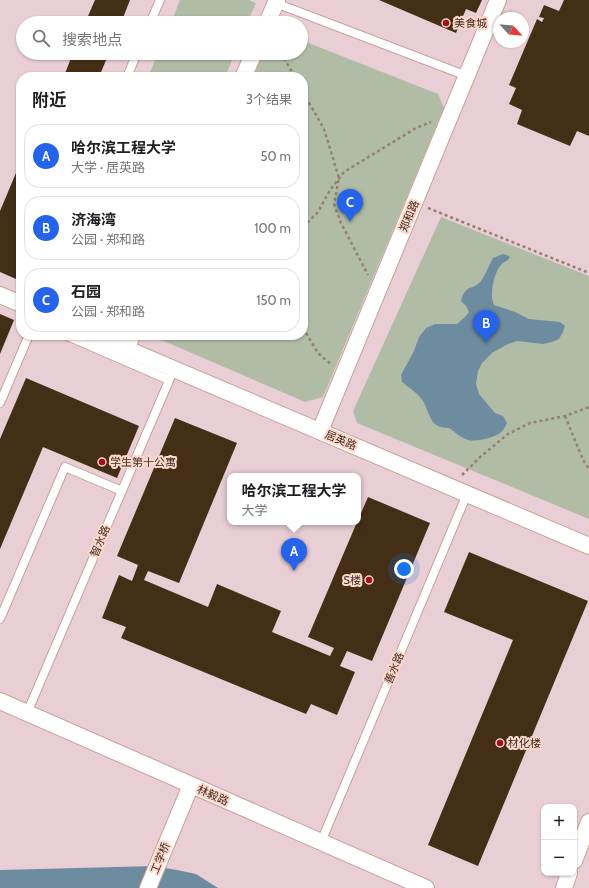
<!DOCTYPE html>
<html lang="zh">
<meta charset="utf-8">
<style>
:root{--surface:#fff;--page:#f2f2f2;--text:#202124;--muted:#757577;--line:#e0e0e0;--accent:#2563eb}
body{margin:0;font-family:Cabin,"Noto Sans SC",sans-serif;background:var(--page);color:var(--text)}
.controls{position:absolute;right:12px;bottom:12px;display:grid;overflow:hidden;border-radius:8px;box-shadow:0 1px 3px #0004}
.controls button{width:36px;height:36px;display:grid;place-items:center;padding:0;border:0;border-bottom:1px solid var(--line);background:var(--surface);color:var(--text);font:20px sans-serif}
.compass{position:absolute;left:493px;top:12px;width:36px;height:36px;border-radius:50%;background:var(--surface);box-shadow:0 1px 3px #0004;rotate:116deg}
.you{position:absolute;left:404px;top:569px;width:14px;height:14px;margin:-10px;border:3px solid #fff;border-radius:50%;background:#1a73e8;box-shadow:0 0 0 6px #1a73e833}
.badge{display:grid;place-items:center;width:26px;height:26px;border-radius:50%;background:var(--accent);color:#fff;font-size:13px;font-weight:700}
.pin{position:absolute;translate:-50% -33px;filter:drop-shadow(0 1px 2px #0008)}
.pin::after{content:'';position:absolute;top:21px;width:14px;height:12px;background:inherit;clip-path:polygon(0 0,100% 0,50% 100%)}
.popup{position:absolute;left:227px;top:473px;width:134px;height:52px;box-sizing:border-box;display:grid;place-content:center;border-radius:8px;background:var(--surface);filter:drop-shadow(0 1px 3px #0005);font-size:13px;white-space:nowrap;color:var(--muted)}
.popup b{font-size:15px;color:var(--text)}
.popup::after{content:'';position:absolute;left:50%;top:100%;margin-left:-8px;border:8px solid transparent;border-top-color:var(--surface)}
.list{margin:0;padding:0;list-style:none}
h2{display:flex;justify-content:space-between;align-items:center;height:52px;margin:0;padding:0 16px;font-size:17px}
h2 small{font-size:13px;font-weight:400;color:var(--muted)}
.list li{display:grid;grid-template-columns:26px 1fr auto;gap:12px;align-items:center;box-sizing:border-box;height:64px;margin:0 8px 8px;padding:0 8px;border:1px solid var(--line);border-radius:16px}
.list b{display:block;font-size:15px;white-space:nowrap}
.list p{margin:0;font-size:13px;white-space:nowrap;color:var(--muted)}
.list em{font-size:13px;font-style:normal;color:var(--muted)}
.icon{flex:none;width:22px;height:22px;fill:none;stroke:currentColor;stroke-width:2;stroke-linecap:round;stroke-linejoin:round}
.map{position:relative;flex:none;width:589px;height:888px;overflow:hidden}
.search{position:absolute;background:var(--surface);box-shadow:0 1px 3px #0004;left:16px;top:16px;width:292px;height:44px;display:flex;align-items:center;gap:10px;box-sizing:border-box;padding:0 14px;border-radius:22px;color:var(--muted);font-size:15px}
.panel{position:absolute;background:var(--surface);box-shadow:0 1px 3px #0004;left:16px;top:72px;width:292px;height:268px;border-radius:16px}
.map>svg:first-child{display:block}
</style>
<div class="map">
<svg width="589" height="888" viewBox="0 0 589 888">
<rect width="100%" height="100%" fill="#fed7c8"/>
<path fill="#e9cfd5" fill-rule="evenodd" d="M 0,0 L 589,0 L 589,888 L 218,888 L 196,874 L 154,866 L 0,870 ZM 499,18 L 523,18 L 523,42 L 499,42 ZM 23,23 L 301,23 L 301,53 L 23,53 ZM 21,77 L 303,77 L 303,335 L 21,335 ZM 230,476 L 358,476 L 358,522 L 230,522 ZM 544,807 L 574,807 L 574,873 L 544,873 Z"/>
<g fill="#b1bca7">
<polygon points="180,0 249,0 256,3 247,23 171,23"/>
<polygon points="301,40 438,94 444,108 323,397 305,402 159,339 158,335 303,335 303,77 253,77 263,53 301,53"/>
<polygon points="158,53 235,53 225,77 148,77"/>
<polygon points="441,217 589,276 589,519 357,423 353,411"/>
</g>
<g fill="#6d8c9f">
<path d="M 503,254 L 507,255 L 510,257 C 507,262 504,261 501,265 C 494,272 489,296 494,305 L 515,312 L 529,319 L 560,322 L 565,326 L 563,332 L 559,339 L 552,342 L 543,344 L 517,341 L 506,345 L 492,353 L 482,363 L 478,371 L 476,384 L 479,394 L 495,413 L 503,416 L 507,423 C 505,427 503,431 500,433 C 493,438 476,442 468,440 C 461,438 455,432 449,428 C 429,428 431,415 423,401 C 418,393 409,388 402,382 L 401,375 L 414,351 L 419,337 L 426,328 L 435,324 L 457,324 L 465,317 L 469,312 L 466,306 L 461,301 C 466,283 473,291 481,281 C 486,274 489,265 493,258 Z"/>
<polygon points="154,866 177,870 196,874 218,888 0,888 0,870"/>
</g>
<g fill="#442f16">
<polygon points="95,0 130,0 121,23 85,23"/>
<polygon points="379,0 482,0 476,13 466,9 456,33"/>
<polygon points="564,0 589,0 589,136 577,131 570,146 517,124 522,110 509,104 516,88 509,85 537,19 542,22 544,18 539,17 544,5 559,11"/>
<polygon points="73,53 109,53 99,77 65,77 64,76"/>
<polygon points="21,161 21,267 16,279 0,272 0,211"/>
<polygon points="0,314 14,320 0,354"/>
<polygon points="26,378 139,426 117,478 43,447 0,549 0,439"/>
<polygon points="175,418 237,443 179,583 148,571 144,580 208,607 217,584 281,611 272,632 330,656 334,648 308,637 357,522 358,522 358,520 368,497 430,523 372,661 347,651 340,666 355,672 337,715 311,704 306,714 121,638 126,627 102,618 119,575 132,581 138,565 117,556"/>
<polygon points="469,552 588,601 478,866 428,845 513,640 444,612"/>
</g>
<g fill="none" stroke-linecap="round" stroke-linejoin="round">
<defs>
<g id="service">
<polyline points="273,2 467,76"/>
<polyline points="150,23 160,0"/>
<polyline points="127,77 137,53"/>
<polyline points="65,335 169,380"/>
<polyline points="0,403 29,335"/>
<polyline points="0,619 65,467 122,491"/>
<polyline points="27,713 174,369"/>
<polyline points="321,842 467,494"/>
</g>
<g id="minor">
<polyline points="267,23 277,0"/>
<polyline points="243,77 254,53"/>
<polyline points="0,295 21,304"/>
<polyline points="94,335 589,546"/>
<polyline points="126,349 132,335"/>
<polyline points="320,431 498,0"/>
<polyline points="0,701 426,888"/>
<polyline points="574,861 589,822"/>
<polyline points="148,888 191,785"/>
<polyline points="564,888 569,873"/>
</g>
</defs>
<use href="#service" stroke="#c7a293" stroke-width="10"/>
<use href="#minor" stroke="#c7a293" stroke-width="18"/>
<g stroke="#987d73" stroke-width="2.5" stroke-dasharray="3 3" stroke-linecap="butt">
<polyline points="281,53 295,77"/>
<polyline points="303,92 324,129 339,178 334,204 341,223 368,275"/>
<polyline points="428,208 589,273"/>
<polyline points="303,227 318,212 330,190 344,172 416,128 431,122"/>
<polyline points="303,328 318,353 332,365"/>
<polyline points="565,416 583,460 589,469"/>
<polyline points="462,475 480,457 508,434 530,423 565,416 589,407"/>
</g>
<use href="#service" stroke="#fff" stroke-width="8"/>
<use href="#minor" stroke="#fff" stroke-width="16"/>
</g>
<g fill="#a50d1e" stroke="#fed7c8" stroke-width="1.5">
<circle cx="446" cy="23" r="4"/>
<circle cx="102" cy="462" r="4"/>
<circle cx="369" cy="580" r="4"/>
<circle cx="500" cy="743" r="4"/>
</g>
<g text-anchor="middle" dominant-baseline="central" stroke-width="4" stroke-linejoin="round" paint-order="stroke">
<g font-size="11" fill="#3d2e28" stroke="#fed7c8" text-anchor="start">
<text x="454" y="23">美食城</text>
<text x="110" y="462">学生第十公寓</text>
<text x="361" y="580" text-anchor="end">S楼</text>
<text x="508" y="743">材化楼</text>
</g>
<g font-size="11" fill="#3d2e28" stroke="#fed7c8">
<text transform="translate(409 216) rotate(-67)">郑和路</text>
<text transform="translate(341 440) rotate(23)">居英路</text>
<text transform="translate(100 541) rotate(-67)">智水路</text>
<text transform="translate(394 668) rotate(-67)">善水路</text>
<text transform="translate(213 795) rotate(24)">林毅路</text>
<text transform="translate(160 858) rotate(-68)">工学桥</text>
</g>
</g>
</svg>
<div class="controls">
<button>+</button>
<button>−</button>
</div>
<svg class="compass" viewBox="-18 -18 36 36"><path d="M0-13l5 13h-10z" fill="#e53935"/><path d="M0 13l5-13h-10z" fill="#757577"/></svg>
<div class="you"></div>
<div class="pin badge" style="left:294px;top:571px">A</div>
<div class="popup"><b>哈尔滨工程大学</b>大学</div>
<div class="pin badge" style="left:486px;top:343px">B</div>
<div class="pin badge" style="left:350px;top:222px">C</div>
<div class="search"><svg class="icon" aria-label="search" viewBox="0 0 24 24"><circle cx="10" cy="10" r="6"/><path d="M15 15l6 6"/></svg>搜索地点</div>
<section class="panel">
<h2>附近<small>3个结果</small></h2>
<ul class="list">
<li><span class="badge">A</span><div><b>哈尔滨工程大学</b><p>大学 · 居英路</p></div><em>50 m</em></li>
<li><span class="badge">B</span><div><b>济海湾</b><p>公园 · 郑和路</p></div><em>100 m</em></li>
<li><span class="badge">C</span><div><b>石园</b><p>公园 · 郑和路</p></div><em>150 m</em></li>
</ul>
</section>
</div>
